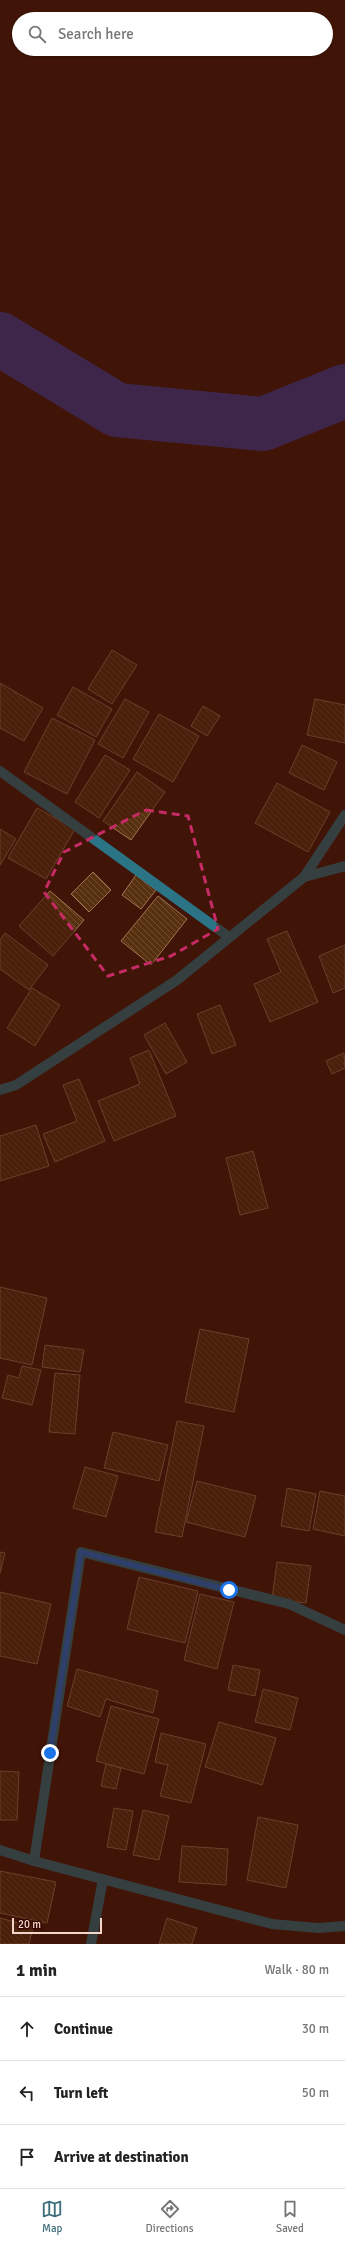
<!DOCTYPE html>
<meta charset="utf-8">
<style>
:root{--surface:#fff;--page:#f6f6f6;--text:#222;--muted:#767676;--line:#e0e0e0;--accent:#3b6d79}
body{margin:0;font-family:Signika,sans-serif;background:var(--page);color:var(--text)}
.scale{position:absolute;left:12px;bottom:10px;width:90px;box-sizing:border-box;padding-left:4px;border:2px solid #f3d5cc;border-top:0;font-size:11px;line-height:14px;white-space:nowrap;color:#f3d5cc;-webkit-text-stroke:3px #350900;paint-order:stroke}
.stop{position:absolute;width:12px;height:12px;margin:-9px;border:3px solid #1a73e8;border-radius:50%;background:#fff}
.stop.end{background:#1a73e8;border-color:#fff;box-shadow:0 1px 4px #0008}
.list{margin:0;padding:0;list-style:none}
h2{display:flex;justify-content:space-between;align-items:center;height:52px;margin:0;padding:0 16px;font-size:17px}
h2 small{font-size:13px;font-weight:400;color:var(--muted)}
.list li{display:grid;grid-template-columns:26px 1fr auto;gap:12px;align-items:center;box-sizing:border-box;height:64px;padding:0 16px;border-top:1px solid var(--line)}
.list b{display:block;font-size:15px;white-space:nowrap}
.list em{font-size:13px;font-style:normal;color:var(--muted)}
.icon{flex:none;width:22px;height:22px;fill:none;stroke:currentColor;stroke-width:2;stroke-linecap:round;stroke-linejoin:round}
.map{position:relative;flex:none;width:345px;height:1944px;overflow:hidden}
.search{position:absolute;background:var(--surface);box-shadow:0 1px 3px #0004;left:12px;right:12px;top:12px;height:44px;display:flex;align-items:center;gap:10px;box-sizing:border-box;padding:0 14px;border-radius:22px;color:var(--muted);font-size:15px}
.sheet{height:244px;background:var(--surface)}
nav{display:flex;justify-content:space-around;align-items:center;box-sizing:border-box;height:56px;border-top:1px solid var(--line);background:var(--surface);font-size:11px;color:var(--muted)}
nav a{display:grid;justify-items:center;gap:2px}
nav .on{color:var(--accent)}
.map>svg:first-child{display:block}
</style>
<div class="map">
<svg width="345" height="1944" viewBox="0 0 345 1944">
<defs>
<pattern id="building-back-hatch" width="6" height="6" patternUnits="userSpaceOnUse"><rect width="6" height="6" fill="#57300f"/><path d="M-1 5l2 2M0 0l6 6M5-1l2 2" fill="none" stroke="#704d31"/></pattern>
</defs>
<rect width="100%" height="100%" fill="#401407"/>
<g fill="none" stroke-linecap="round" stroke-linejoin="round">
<polyline stroke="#3c3d9c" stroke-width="54" points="0,339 117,410 263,424 345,391"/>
</g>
<g fill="url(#building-back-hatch)" stroke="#a07353">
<polygon points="112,650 137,665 112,704 88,689"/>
<polygon points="0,683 43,708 24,741 0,728"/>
<polygon points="73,687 112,709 96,737 57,715"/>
<polygon points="125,699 149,712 123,758 98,744"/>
<polygon points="315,699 345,705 345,743 307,735"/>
<polygon points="203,706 220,716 207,736 191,726"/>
<polygon points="159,714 199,736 173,782 133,759"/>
<polygon points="52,718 95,740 67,794 24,772"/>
<polygon points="302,745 337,762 324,790 289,773"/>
<polygon points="105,755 130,770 99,818 75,802"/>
<polygon points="137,772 165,792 131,840 103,821"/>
<polygon points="277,783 330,812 308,852 255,823"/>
<polygon points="37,808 75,829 46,879 8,858"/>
<polygon points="0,829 16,839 0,865"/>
<polygon points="93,872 111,890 89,912 71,894"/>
<polygon points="136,875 156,890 141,909 122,895"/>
<polygon points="50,891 84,920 53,956 19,926"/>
<polygon points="158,896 187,919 151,965 121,941"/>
<polygon points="287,931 318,1002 270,1022 254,984 281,972 267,939"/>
<polygon points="5,933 48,965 29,990 0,969 0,940"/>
<polygon points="345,945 345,988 333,993 319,956"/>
<polygon points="32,988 60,1005 35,1046 7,1028"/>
<polygon points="220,1005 236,1045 212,1054 197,1014"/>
<polygon points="165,1023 187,1062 166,1074 144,1035"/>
<polygon points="149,1050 176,1116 114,1141 98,1101 140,1084 130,1058"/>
<polygon points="344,1053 345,1068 332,1074 326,1061"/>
<polygon points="79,1079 105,1141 55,1162 43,1134 77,1121 63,1085"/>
<polygon points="36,1125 49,1166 0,1181 0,1136"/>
<polygon points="253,1151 268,1208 240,1215 226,1158"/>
<polygon points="0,1287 47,1298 32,1365 0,1358"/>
<polygon points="200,1329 249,1339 234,1412 185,1402"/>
<polygon points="45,1345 84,1350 80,1372 42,1367"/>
<polygon points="22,1366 41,1370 32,1405 2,1398 8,1375 19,1378"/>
<polygon points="55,1373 80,1375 75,1434 49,1432"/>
<polygon points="177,1421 204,1426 182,1537 155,1532"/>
<polygon points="113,1432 168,1445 159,1481 104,1468"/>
<polygon points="85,1467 118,1476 106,1517 73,1508"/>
<polygon points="197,1481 256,1496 245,1537 186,1522"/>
<polygon points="287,1488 316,1494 309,1531 281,1526"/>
<polygon points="320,1491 345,1496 345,1536 313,1529"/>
<polygon points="0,1552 5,1553 0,1573"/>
<polygon points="277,1562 311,1566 306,1603 272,1599"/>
<polygon points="139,1577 198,1591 185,1643 127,1629"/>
<polygon points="0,1592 51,1604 37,1664 0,1656"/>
<polygon points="200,1594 234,1602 217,1669 184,1660"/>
<polygon points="233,1665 260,1670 255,1696 228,1690"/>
<polygon points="77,1669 158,1691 153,1713 106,1699 100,1717 67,1706"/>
<polygon points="263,1689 298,1698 290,1730 255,1722"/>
<polygon points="111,1706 159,1719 144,1774 96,1761"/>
<polygon points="219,1722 276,1738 262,1785 205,1767"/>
<polygon points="161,1733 206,1744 191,1803 160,1796 168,1765 155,1762"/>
<polygon points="106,1764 121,1768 116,1789 101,1786"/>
<polygon points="0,1771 19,1772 17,1820 0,1820"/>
<polygon points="114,1808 133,1811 126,1850 107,1847"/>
<polygon points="143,1810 169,1816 159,1860 133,1855"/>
<polygon points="258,1817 298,1825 286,1888 247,1880"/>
<polygon points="182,1846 228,1849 226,1885 179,1882"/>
<polygon points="0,1871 56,1882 47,1923 0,1913"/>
<polygon points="0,1918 33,1927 29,1944 0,1944"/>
<polygon points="167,1918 197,1928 192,1944 159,1944"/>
</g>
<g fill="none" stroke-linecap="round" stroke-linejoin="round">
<g stroke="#2a7486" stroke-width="10">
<polyline points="0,771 229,937"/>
<polyline points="304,877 345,866"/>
<polyline points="0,1090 16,1085 177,980 304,877 345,815"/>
<polyline points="0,1850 34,1861 272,1924 318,1928 345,1926"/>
<polyline points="34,1861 81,1552 289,1604 345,1630"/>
<polyline points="91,1944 103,1879"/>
</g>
</g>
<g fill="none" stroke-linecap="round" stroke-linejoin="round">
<polyline stroke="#1a73e8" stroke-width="5" points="50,1753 81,1552 229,1590"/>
</g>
<path d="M0 0H345V1944H0ZM 146,810 L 188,816 L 218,929 L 171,956 L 108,976 L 44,892 L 64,852 Z" fill="#401407" fill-opacity=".55" fill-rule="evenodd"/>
<path fill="none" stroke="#c72b66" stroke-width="3" stroke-dasharray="8 5" stroke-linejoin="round" d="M 146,810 L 188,816 L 218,929 L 171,956 L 108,976 L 44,892 L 64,852 Z"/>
</svg>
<div class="scale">20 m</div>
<div class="stop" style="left:229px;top:1590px"></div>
<div class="stop end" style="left:50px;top:1753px"></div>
<div class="search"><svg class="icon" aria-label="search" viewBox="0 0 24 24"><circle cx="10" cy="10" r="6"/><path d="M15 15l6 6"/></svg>Search here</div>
</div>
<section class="sheet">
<h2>1 min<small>Walk · 80 m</small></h2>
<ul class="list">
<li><svg class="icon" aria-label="ahead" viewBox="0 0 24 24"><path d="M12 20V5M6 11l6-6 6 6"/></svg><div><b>Continue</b></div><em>30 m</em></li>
<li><svg class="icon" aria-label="left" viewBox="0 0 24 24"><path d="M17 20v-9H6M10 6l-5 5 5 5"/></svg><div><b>Turn left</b></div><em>50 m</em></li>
<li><svg class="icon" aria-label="arrive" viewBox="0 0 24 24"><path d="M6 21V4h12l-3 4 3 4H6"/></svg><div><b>Arrive at destination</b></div></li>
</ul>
</section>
<nav>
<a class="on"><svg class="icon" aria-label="map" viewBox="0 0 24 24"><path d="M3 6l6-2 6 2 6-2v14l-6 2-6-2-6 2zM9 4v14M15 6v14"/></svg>Map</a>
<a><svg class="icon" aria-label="directions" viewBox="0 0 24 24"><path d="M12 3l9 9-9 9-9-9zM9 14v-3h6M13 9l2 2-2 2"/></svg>Directions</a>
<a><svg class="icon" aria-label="saved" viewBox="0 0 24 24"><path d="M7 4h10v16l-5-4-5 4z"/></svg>Saved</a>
</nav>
